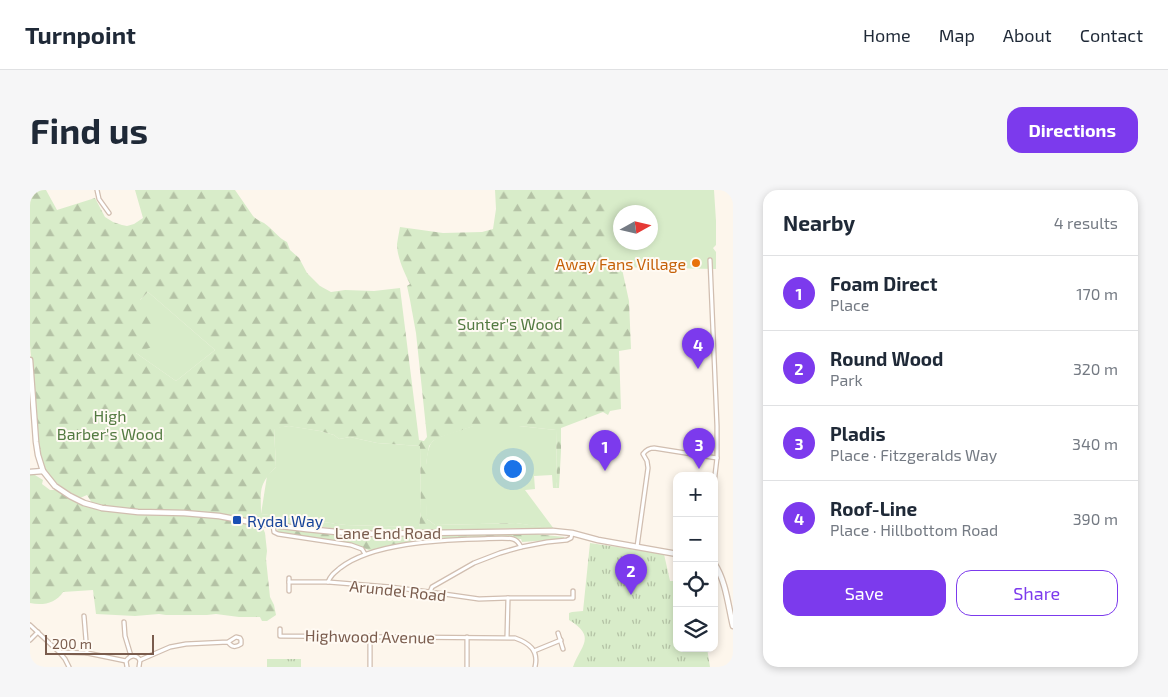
<!DOCTYPE html>
<meta charset="utf-8">
<style>
:root{--surface:#fff;--page:#f6f6f7;--text:#1f2937;--muted:#747a83;--line:#e0e1e3;--accent:#7c3aed}
body{margin:0;font-family:"Exo 2",sans-serif;background:var(--page);color:var(--text)}
.controls{position:absolute;right:15px;bottom:15px;display:grid;overflow:hidden;border-radius:10px;box-shadow:0 2px 8px #0003}
.controls button{width:45px;height:45px;display:grid;place-items:center;padding:0;border:0;border-bottom:1px solid var(--line);background:var(--surface);color:var(--text);font:25px sans-serif}
.compass{position:absolute;left:583px;top:15px;width:45px;height:45px;border-radius:50%;background:var(--surface);box-shadow:0 2px 8px #0003;rotate:82deg}
.scale{position:absolute;left:15px;bottom:12px;width:109px;box-sizing:border-box;padding-left:5px;border:2px solid #7a5c4d;border-top:0;font-size:14px;line-height:18px;white-space:nowrap;color:#7a5c4d;-webkit-text-stroke:4px #fffaf3;paint-order:stroke}
.you{position:absolute;left:482px;top:278px;width:18px;height:18px;margin:-12px;border:4px solid #fff;border-radius:50%;background:#1a73e8;box-shadow:0 0 0 8px #1a73e833}
.badge{display:grid;place-items:center;width:32px;height:32px;border-radius:50%;background:var(--accent);color:#fff;font-size:16px;font-weight:700}
.pin{position:absolute;translate:-50% -41px;filter:drop-shadow(0 1px 2px #0008)}
.pin::after{content:'';position:absolute;top:26px;width:18px;height:15px;background:inherit;clip-path:polygon(0 0,100% 0,50% 100%)}
.list{margin:0;padding:0;list-style:none}
h2{display:flex;justify-content:space-between;align-items:center;height:65px;margin:0;padding:0 20px;font-size:21px}
h2 small{font-size:16px;font-weight:400;color:var(--muted)}
.list li{display:grid;grid-template-columns:32px 1fr auto;gap:15px;align-items:center;box-sizing:border-box;height:75px;padding:0 20px;border-top:1px solid var(--line)}
.list b{display:block;font-size:19px;white-space:nowrap}
.list p{margin:0;font-size:16px;white-space:nowrap;color:var(--muted)}
.list em{font-size:16px;font-style:normal;color:var(--muted)}
.actions{display:flex;gap:10px;padding:15px 20px}
.actions a{flex:1;padding:11px 0;border:1px solid var(--accent);border-radius:15px;text-align:center;font-size:18px;color:var(--accent)}
.actions .main{background:var(--accent);color:#fff}
.icon{flex:none;width:28px;height:28px;fill:none;stroke:currentColor;stroke-width:2;stroke-linecap:round;stroke-linejoin:round}
.map{position:relative;flex:none;width:703px;height:477px;overflow:hidden;border-radius:15px}
header{display:flex;align-items:center;gap:30px;box-sizing:border-box;height:70px;padding:0 25px;background:var(--surface);border-bottom:1px solid var(--line)}
header strong{font-size:24px}
nav{display:flex;gap:28px;margin-inline-start:auto;font-size:18px}
.intro{display:flex;align-items:center;justify-content:space-between;box-sizing:border-box;height:120px;padding:0 30px}
h1{margin:0;font-size:35px}
.button{padding:12px 22px;border-radius:15px;background:var(--accent);color:#fff;font-size:18px;font-weight:700}
main{display:flex;gap:30px;padding:0 30px}
aside{flex:1;background:var(--surface);border-radius:15px;box-shadow:0 2px 8px #0003}
.map>svg:first-child{display:block}
</style>
<header>
<strong>Turnpoint</strong>
<nav><a>Home</a><a>Map</a><a>About</a><a>Contact</a></nav>
</header>
<div class="intro"><h1>Find us</h1><a class="button">Directions</a></div>
<main>
<div class="map">
<svg width="703" height="477" viewBox="0 0 703 477">
<defs>
<pattern id="forest-firs" width="22" height="20" patternUnits="userSpaceOnUse" patternTransform="scale(1.25)"><rect width="22" height="20" fill="#d8ecc9"/><path d="M5 1l3.5 6h-7zM16 11l3.5 6h-7z" fill="#b4c2a5"/></pattern>
<pattern id="park-tufts" width="24" height="20" patternUnits="userSpaceOnUse" patternTransform="scale(1.25)"><rect width="24" height="20" fill="#d8ecc9"/><path d="M3 7l-1-3M5 7V3M7 7l1-3M15 17l-1-3M17 17v-4M19 17l1-3" fill="none" stroke="#b4c2a5"/></pattern>
</defs>
<rect width="100%" height="100%" fill="#fdf6ec"/>
<g fill="#d8ecc9" fill-rule="evenodd">
<path d="M 571,0 L 684,0 L 686,31 L 686,55 L 683,58 L 686,62 L 686,79 L 578,77 ZM 590,22 L 620,22 L 620,52 L 590,52 Z"/>
<polygon points="118,102 185,160 146,191 106,163 110,110"/>
<polygon points="259,236 290,241 304,245 309,249 320,247 347,253 390,256 391,322 389,337 316,335 231,324 237,286 246,277 244,238"/>
<path d="M 443,236 L 489,236 L 526,240 L 527,292 L 526,298 L 523,298 L 522,285 L 504,286 L 505,299 L 495,300 L 524,339 L 486,333 L 405,335 L 397,329 C 396,314 392,261 403,251 C 410,245 433,240 443,236 Z"/>
</g>
<g fill="url(#forest-firs)" fill-rule="evenodd">
<path d="M 0,0 L 16,0 L 27,20 L 65,8 L 75,27 L 83,32 L 92,35 L 97,36 L 104,34 L 113,28 L 105,0 L 205,0 L 223,26 C 227,30 230,31 234,33 C 243,39 248,48 257,52 L 260,60 L 269,68 L 277,83 L 290,96 L 301,102 L 315,100 L 344,101 L 370,98 L 389,250 L 394,251 L 397,247 L 386,143 L 380,110 L 377,96 L 380,94 C 374,82 367,67 367,54 C 368,48 369,42 370,37 L 413,43 L 452,42 L 463,39 L 466,19 L 465,0 L 580,0 L 578,3 L 577,66 L 592,79 L 599,111 L 601,159 L 589,161 L 591,219 L 580,221 L 578,225 L 573,222 L 531,238 L 531,261 L 529,298 L 526,298 L 527,292 L 526,240 L 489,236 L 444,236 L 411,247 L 403,251 L 399,256 L 396,274 L 397,329 L 405,335 L 486,333 L 521,338 L 522,340 L 507,338 L 495,338 L 388,341 L 323,340 L 221,331 L 199,325 L 168,322 L 98,320 L 62,313 L 57,305 L 50,308 C 28,295 18,290 9,264 L 0,155 ZM 118,102 L 185,160 L 146,191 L 106,163 L 122,157 L 124,121 L 110,110 ZM 258,236 L 290,241 L 304,245 L 309,249 L 320,247 L 347,253 L 390,256 L 391,322 L 389,337 L 316,335 L 231,324 C 231,300 228,295 246,277 L 244,239 Z"/>
<path d="M 0,282 L 13,290 L 12,294 L 20,300 L 26,300 L 35,306 L 50,314 L 72,319 L 176,326 L 229,335 L 232,336 L 235,343 L 237,361 L 236,369 L 240,407 L 244,415 L 246,425 L 237,431 L 232,431 L 230,427 L 209,427 L 186,424 L 177,425 L 136,425 L 129,424 L 105,426 L 66,424 L 63,400 L 33,402 C 26,413 13,416 0,413 Z"/>
<path d="M 249,338 C 276,342 302,345 329,345 C 366,347 402,343 439,342 C 471,341 502,343 534,347 L 534,349 L 492,352 L 491,349 L 435,348 L 341,361 C 312,348 279,351 249,342 L 247,340 Z"/>
</g>
<g fill="url(#park-tufts)">
<path d="M 560,353 L 634,364 L 640,391 L 647,391 L 647,458 L 677,458 L 680,477 L 543,477 C 551,455 567,447 539,430 L 539,423 L 542,422 L 553,421 Z"/>
<rect x="237" y="469" width="34" height="8"/>
</g>
<g fill="none" stroke-linecap="round" stroke-linejoin="round">
<defs>
<g id="minor">
<polyline points="67,0 69,9 79,23"/>
<polyline points="680,70 687,236 687,268 684,294"/>
<polyline points="243,335 244,342 248,344 321,355 332,359 335,364"/>
<path d="M 607,357 L 618,278 L 617,271 L 613,264 C 616,260 619,258 624,258 L 687,268"/>
<polyline points="259,392 298,392 360,397 400,402 449,409 478,408 543,408 543,401"/>
<path d="M 298,392 C 301,385 304,383 310,378 C 342,353 409,350 448,349 C 457,349 475,347 483,349 C 487,350 489,353 491,357"/>
<polyline points="259,401 259,388"/>
<polyline points="400,402 402,397 444,373 470,363 491,357 517,352 537,350 541,348 542,343"/>
<polyline points="54,426 57,463"/>
<polyline points="94,432 95,446 101,466"/>
<polyline points="0,435 29,462 57,463 96,471"/>
<path d="M 250,439 L 250,446 L 485,448 C 499,453 509,460 505,477"/>
<polyline points="528,443 533,459"/>
<polyline points="340,446 340,477"/>
<polyline points="477,447 478,408"/>
<polyline points="0,450 8,442"/>
<polyline points="504,461 531,450"/>
<polyline points="30,463 35,469 39,477"/>
<path d="M 110,470 L 140,457 L 156,454 L 198,452 L 206,447 L 210,448 L 211,450 L 211,454 C 205,458 202,457 198,452"/>
<path d="M 97,477 L 96,471 C 100,465 106,464 110,470"/>
<polyline points="109,477 110,470"/>
<polyline points="437,477 437,447"/>
</g>
<g id="tertiary">
<polyline points="0,170 6,252 8,265 13,281 25,296 40,306 54,313 72,318 108,322 154,323 189,326 226,333 276,339 327,344 523,341 542,343 568,350 647,364"/>
<polyline points="0,282 13,281"/>
<path d="M 684,373 C 696,391 698,415 703,436"/>
</g>
</defs>
<use href="#minor" stroke="#d1beb0" stroke-width="5.5"/>
<use href="#tertiary" stroke="#d1beb0" stroke-width="7"/>
<use href="#minor" stroke="#fff" stroke-width="3"/>
<use href="#tertiary" stroke="#fff" stroke-width="4.5"/>
</g>
<circle fill="#e8710a" stroke="#fffaf3" stroke-width="2" cx="666" cy="73" r="5"/>
<rect fill="#1a4fb4" stroke="#fffaf3" stroke-width="2" x="202" y="325" width="10" height="10" rx="2.5"/>
<g text-anchor="middle" dominant-baseline="central" stroke-width="4" stroke-linejoin="round" paint-order="stroke">
<g font-size="16" fill="#c56008" stroke="#fffaf3" text-anchor="end">
<text x="656" y="73">Away Fans Village</text>
</g>
<g font-size="16" fill="#537a41" stroke="#fffaf3">
<text x="480" y="133">Sunter's Wood</text>
<text x="80" y="225">High<tspan x="80" dy="18">Barber's Wood</tspan></text>
</g>
<g font-size="16" fill="#164399" stroke="#fffaf3" text-anchor="start">
<text x="217" y="330">Rydal Way</text>
</g>
<g font-size="16" fill="#7a5c4d" stroke="#fffaf3">
<text x="358" y="342">Lane End Road</text>
<text transform="translate(368 400) rotate(6)">Arundel Road</text>
<text transform="translate(340 446) rotate(1)">Highwood Avenue</text>
</g>
</g>
</svg>
<div class="controls">
<button>+</button>
<button>−</button>
<button><svg class="icon" aria-label="locate" viewBox="0 0 24 24"><circle cx="12" cy="12" r="6"/><path d="M12 2v4M12 18v4M2 12h4M18 12h4"/></svg></button>
<button><svg class="icon" aria-label="layers" viewBox="0 0 24 24"><path d="M12 4l9 5-9 5-9-5zM3 14l9 5 9-5"/></svg></button>
</div>
<svg class="compass" viewBox="-18 -18 36 36"><path d="M0-13l5 13h-10z" fill="#e53935"/><path d="M0 13l5-13h-10z" fill="#747a83"/></svg>
<div class="scale">200 m</div>
<div class="you"></div>
<div class="pin badge" style="left:575px;top:281px">1</div>
<div class="pin badge" style="left:601px;top:405px">2</div>
<div class="pin badge" style="left:669px;top:279px">3</div>
<div class="pin badge" style="left:668px;top:179px">4</div>
</div>
<aside>
<h2>Nearby<small>4 results</small></h2>
<ul class="list">
<li><span class="badge">1</span><div><b>Foam Direct</b><p>Place</p></div><em>170 m</em></li>
<li><span class="badge">2</span><div><b>Round Wood</b><p>Park</p></div><em>320 m</em></li>
<li><span class="badge">3</span><div><b>Pladis</b><p>Place · Fitzgeralds Way</p></div><em>340 m</em></li>
<li><span class="badge">4</span><div><b>Roof-Line</b><p>Place · Hillbottom Road</p></div><em>390 m</em></li>
</ul>
<div class="actions"><a class="main">Save</a><a>Share</a></div>
</aside>
</main>
